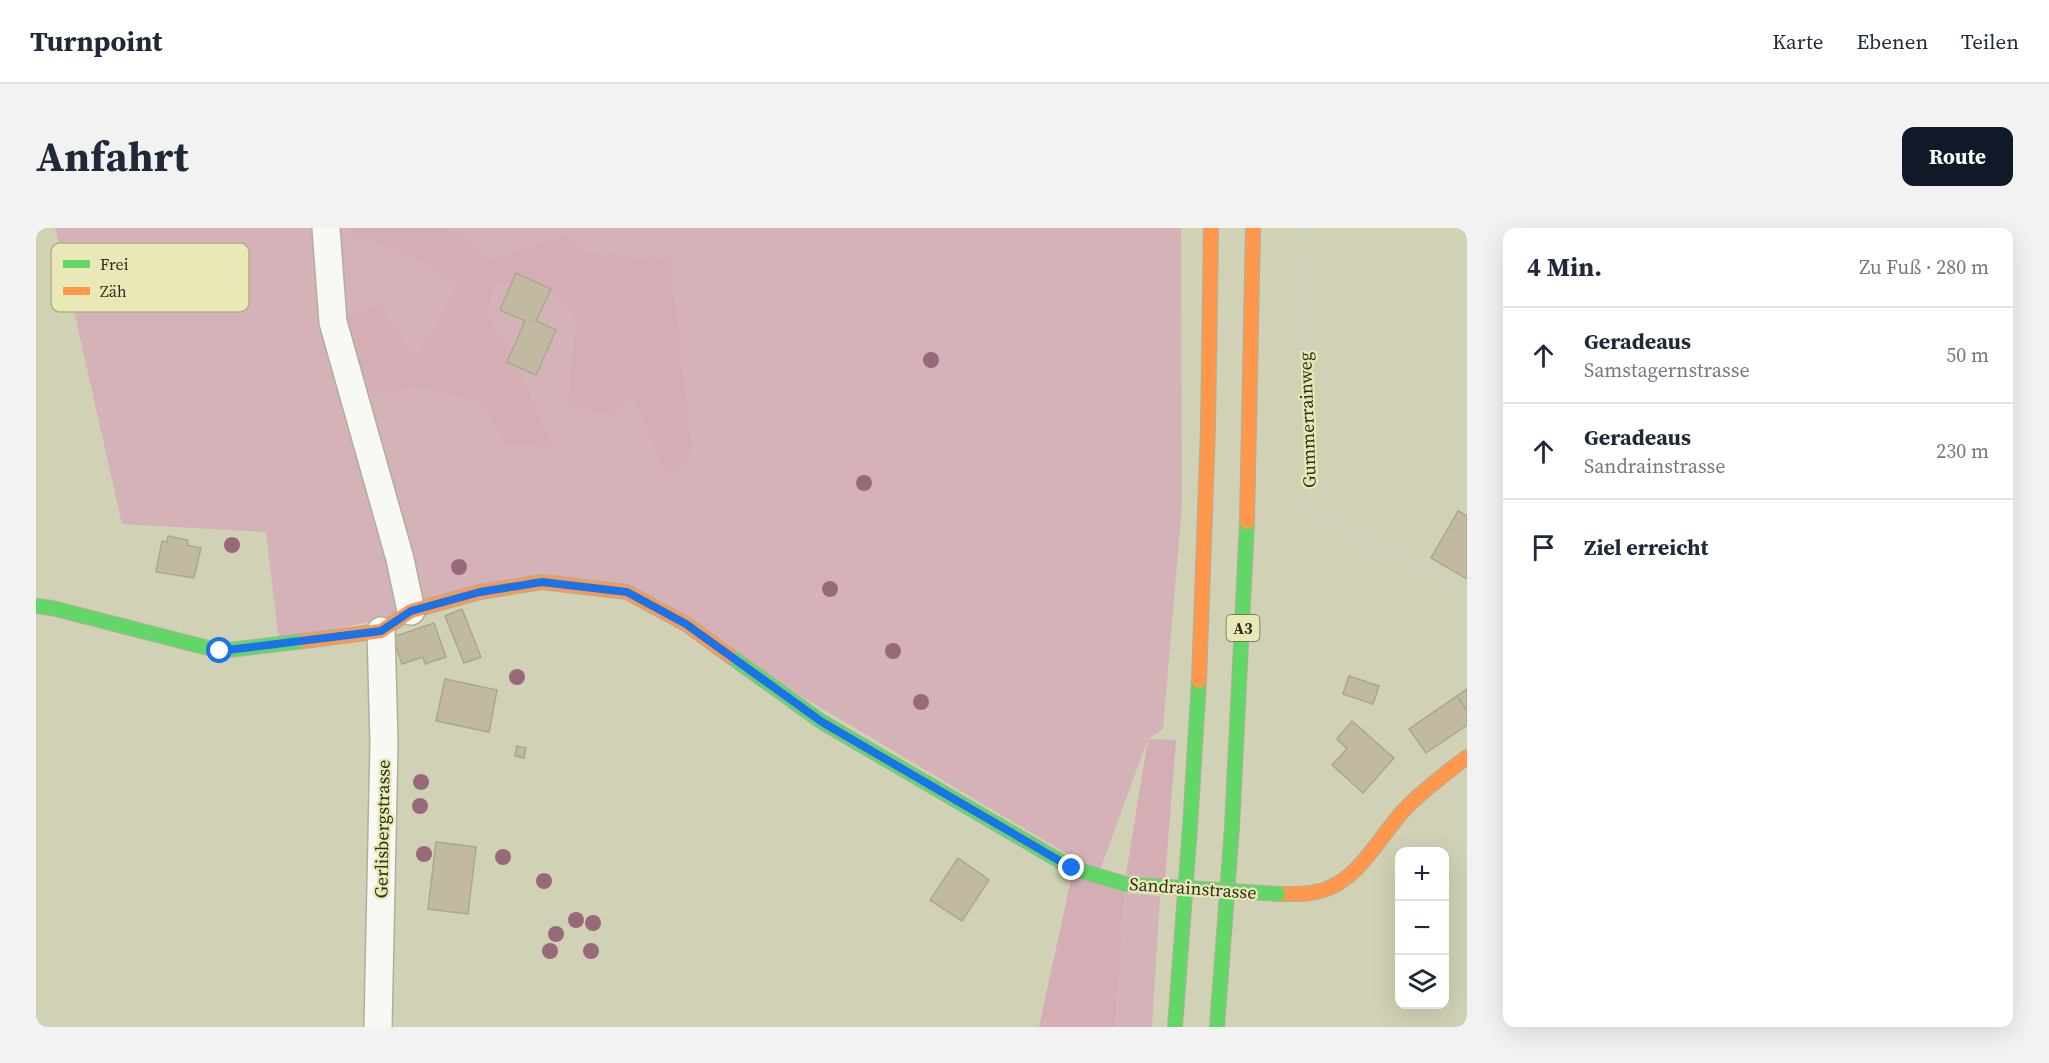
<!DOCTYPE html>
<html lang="de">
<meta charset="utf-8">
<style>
:root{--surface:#fff;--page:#f2f2f3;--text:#1f2937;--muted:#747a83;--line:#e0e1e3;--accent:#111827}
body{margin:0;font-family:"Source Serif 4",serif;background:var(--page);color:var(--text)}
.controls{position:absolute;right:18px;bottom:18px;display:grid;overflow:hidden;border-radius:12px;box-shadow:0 6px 24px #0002}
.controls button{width:54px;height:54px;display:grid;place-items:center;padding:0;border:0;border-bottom:2px solid var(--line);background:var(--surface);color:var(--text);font:30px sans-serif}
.stop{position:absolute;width:18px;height:18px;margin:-14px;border:4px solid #1a73e8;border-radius:50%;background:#fff}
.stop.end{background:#1a73e8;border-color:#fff;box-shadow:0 2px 6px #0008}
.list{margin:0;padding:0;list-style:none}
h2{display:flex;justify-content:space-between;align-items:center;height:78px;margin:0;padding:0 24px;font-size:26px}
h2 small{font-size:20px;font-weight:400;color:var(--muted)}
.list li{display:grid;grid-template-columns:39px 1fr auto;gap:18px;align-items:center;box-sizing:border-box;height:96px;padding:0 24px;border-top:2px solid var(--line)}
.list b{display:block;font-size:22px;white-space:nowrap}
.list p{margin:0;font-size:20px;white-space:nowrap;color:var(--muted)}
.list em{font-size:20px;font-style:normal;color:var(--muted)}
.icon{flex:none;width:33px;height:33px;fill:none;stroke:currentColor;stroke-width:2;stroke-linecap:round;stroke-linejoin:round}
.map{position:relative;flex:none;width:1431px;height:799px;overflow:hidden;border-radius:12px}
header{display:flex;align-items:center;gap:36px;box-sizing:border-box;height:84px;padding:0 30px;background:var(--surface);border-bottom:2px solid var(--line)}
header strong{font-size:28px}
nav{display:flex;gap:33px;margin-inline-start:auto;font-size:21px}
.intro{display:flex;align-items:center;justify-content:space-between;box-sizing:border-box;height:144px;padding:0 36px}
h1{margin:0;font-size:42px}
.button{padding:15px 27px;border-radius:12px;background:var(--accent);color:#fff;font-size:21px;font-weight:700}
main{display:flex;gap:36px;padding:0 36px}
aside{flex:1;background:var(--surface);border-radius:12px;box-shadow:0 6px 24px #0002}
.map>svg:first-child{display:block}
</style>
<header>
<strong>Turnpoint</strong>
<nav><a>Karte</a><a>Ebenen</a><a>Teilen</a></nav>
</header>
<div class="intro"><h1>Anfahrt</h1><a class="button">Route</a></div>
<main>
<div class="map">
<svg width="1431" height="799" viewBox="0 0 1431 799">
<rect width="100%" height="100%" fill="#d1d1b5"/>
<g fill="#d4b2b7">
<polygon points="18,0 1145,0 1146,277 1127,501 1112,511 1063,645 590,364 506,354 243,414 230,304 86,296 20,3"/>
<polygon points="1089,665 1124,668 1116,799 1079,799"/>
</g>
<g fill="#d5adb5">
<path d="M 313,0 L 414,0 L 454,32 L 528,8 L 554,25 L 633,32 C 643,95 646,160 657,223 L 633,249 L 595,167 L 574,186 L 533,178 L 539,93 L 519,64 L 497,51 L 457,57 L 452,87 L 490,157 L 517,218 L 468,216 L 445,174 L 386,159 L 333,165 L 310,88 L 344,78 L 380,130 L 421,58 L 391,36 L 352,18 L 319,7 Z"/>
<polygon points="1112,511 1140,512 1129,651 1090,647"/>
<polygon points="1036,647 1089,665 1079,799 1003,799"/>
</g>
<g fill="#c1baa0" stroke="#aaa791" stroke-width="1.5">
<polygon points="480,45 515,61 500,93 520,102 500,147 471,134 489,93 464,82"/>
<polygon points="1422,283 1431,288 1431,351 1395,330"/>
<polygon points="132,308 152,312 151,317 165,320 158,350 120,344 126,313 131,314"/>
<polygon points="426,381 445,429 428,435 409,388"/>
<polygon points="398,395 410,429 389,436 387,429 366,436 357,409"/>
<polygon points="1313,448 1343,458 1337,476 1307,466"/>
<polygon points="409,451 461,462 453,504 400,493"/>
<polygon points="1431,461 1431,483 1421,468"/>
<polygon points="1421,468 1431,483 1431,497 1390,525 1373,501"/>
<polygon points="1316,493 1358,530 1327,565 1296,537 1311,521 1301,511"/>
<polygon points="481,518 490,520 488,530 479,528"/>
<polygon points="400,614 440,619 432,686 392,681"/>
<polygon points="922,630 953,652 926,693 894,672"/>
</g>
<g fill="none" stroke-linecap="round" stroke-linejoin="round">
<defs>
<g id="street">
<polyline points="290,0 297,94 364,331 375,383"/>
<polyline points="342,799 348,515 345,403"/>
</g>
<g id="fast">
<polyline points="0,378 16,380 184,423 268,413"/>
<polyline points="694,428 786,494 1036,640 1089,656"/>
<polyline points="1139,799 1154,599 1163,453"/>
<polyline points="1181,799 1196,599 1211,294"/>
</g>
<g id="slow">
<polyline points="1211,294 1217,0"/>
<polyline points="268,413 345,403 375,383 444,364 506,354 591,364 650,396 694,428"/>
<polyline points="1163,453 1172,200 1175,0"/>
<path d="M 1242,666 C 1257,666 1273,667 1288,662 C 1324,650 1344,608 1368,582 C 1387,562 1409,546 1431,529"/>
</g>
</defs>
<use href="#street" stroke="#afaf9a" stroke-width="30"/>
<use href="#fast" stroke="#afaf9a" stroke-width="16"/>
<use href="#slow" stroke="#afaf9a" stroke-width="16"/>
<polyline stroke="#d0d0c8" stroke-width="4" stroke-dasharray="3 3" stroke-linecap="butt" points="1265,0 1274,281 1351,325 1431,359"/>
<use href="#street" stroke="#f8f8f4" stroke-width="27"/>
<use href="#fast" stroke="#63d668" stroke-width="14"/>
<use href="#slow" stroke="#ff974d" stroke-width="14"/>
<defs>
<polyline id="fast-bridge" points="1089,656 1242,666"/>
</defs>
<use href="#fast-bridge" stroke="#afaf9a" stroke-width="16" stroke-linecap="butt"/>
<use href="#fast-bridge" stroke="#63d668" stroke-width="14"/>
</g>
<g fill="#986979">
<circle cx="895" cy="132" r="8"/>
<circle cx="828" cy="255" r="8"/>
<circle cx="196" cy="317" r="8"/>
<circle cx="423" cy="339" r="8"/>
<circle cx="794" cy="361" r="8"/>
<circle cx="857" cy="423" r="8"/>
<circle cx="481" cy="449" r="8"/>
<circle cx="885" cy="474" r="8"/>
<circle cx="385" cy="554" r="8"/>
<circle cx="384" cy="578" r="8"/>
<circle cx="388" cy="626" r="8"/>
<circle cx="467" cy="629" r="8"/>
<circle cx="508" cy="653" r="8"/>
<circle cx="540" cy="692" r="8"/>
<circle cx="557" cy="695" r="8"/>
<circle cx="520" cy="706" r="8"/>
<circle cx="514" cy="723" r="8"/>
<circle cx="555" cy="723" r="8"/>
</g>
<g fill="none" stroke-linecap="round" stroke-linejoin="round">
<polyline stroke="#1a73e8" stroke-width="8" points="184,423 345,403 375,383 444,364 506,354 591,364 650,396 786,494 1036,640"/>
</g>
<g text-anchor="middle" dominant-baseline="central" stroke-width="4.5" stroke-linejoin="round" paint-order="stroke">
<rect fill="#e9e9b7" stroke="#666649" stroke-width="1.5" x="1190.5" y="387" width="33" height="26" rx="4.5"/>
<g font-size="16" font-weight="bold" fill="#2e2e1a">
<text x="1207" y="400">A3</text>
</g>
<g font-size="18" fill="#2e2e1a" stroke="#e9e9b7">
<text transform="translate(1271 192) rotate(-92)">Gummerrainweg</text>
<text transform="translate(346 601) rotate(-89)">Gerlisbergstrasse</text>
<text transform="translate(1157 660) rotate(4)">Sandrainstrasse</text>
</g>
</g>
<rect x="15" y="15" width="198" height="69" rx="9" fill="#e9e9b7" stroke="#b1b188" stroke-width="1.5"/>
<rect x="27" y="32" width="27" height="8" fill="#63d668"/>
<rect x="27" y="59" width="27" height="8" fill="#ff974d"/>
<g font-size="16" fill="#2e2e1a">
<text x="64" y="42">Frei</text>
<text x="64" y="69">Zäh</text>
</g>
</svg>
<div class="controls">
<button>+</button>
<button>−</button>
<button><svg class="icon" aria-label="layers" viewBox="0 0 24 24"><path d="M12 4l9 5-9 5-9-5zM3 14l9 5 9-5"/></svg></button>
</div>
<div class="stop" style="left:184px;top:423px"></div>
<div class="stop end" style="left:1036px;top:640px"></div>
</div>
<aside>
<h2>4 Min.<small>Zu Fuß · 280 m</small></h2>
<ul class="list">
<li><svg class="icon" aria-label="ahead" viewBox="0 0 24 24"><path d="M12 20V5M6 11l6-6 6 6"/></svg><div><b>Geradeaus</b><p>Samstagernstrasse</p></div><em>50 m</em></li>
<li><svg class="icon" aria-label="ahead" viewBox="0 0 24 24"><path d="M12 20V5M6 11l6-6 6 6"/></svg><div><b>Geradeaus</b><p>Sandrainstrasse</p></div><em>230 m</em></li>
<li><svg class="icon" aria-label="arrive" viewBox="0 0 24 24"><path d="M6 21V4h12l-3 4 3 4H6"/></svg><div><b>Ziel erreicht</b></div></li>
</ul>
</aside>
</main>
